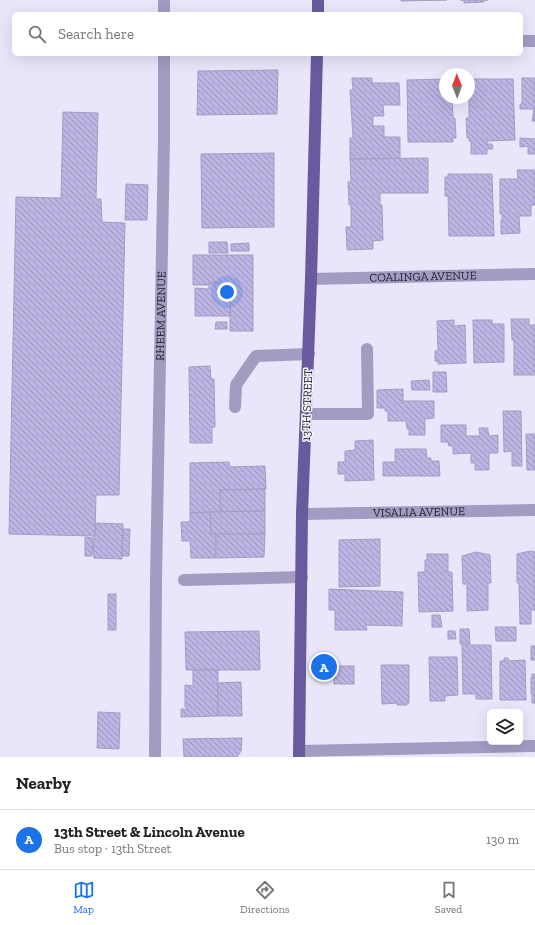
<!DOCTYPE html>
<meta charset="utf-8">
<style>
:root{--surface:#fff;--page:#f2f2f2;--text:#222;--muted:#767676;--line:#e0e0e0;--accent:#1a73e8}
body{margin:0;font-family:"Zilla Slab",serif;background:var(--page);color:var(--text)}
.controls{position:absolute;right:12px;bottom:12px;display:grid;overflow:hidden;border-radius:6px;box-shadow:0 4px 16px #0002}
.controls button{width:36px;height:36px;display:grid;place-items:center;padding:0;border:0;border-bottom:1px solid var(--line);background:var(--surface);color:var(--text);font:20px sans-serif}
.compass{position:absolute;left:439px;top:68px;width:36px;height:36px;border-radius:50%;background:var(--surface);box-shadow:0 4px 16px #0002;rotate:359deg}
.you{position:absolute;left:227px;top:292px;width:14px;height:14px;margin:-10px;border:3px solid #fff;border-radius:50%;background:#1a73e8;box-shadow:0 0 0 6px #1a73e833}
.badge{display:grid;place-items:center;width:26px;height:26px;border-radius:50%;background:var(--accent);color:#fff;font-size:13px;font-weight:700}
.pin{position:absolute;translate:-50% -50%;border:2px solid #fff;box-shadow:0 1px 4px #0006}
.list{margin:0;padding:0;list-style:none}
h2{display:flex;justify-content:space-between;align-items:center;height:52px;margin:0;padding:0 16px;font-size:17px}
h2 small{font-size:13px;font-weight:400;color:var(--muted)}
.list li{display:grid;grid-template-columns:26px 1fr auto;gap:12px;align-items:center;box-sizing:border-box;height:60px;padding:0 16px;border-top:1px solid var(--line)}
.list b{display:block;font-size:15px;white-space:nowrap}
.list p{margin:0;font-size:13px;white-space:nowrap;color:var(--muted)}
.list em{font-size:13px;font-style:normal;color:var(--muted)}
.icon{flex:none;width:22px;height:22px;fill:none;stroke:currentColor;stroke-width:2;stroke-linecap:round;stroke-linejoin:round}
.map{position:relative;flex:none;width:535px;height:757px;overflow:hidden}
.search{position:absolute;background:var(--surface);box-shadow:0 4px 16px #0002;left:12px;right:12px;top:12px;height:44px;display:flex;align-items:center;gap:10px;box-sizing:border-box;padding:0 14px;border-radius:6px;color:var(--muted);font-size:15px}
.sheet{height:112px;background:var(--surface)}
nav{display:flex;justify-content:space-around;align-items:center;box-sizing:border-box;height:56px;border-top:1px solid var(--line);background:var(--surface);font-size:11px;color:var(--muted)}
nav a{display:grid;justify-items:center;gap:2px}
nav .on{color:var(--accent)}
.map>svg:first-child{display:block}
</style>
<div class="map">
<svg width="535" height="757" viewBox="0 0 535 757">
<defs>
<pattern id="building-back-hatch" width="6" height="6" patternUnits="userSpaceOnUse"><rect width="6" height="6" fill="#bcb4e3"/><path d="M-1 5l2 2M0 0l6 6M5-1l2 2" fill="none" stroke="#9992b9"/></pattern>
</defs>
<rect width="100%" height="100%" fill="#e9e6fb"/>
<g fill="url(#building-back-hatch)" stroke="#a39ec0">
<polygon points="401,0 447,0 401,1"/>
<polygon points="460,0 488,0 484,0 484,2 464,3 464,0"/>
<polygon points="278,70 277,114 197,115 198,71"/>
<polygon points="352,78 372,78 372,83 399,83 400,105 383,105 384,116 373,116 373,126 384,126 384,137 400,137 400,159 350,159 350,138 353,138 350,90 353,90"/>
<polygon points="522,78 535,78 535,121 532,121 534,109 520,109 520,104 522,104"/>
<polygon points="445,79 445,98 452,98 453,118 455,118 456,138 453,138 453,142 408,142 407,80"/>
<polygon points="469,79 513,79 515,140 487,141 487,144 492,144 493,149 487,149 487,154 471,154 471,141 469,141 469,138 467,138 466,118 469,118"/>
<polygon points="63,112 98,113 96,199 101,199 102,222 125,223 119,495 96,495 95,536 9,534 16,197 61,198"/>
<polygon points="520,138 535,139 535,154 528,154 528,146 520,147"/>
<polygon points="274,153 274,227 202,228 201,154"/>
<polygon points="428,158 428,193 380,193 380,205 382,205 383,240 373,241 373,249 347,250 346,227 351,227 351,205 349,205 348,182 351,182 350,159"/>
<polygon points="517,170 535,170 535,205 531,205 531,216 519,216 520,233 501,234 501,220 502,220 502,214 500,214 500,179 518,179"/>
<polygon points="448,174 492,174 494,236 449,236 448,196 445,196 445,177 448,177"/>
<polygon points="126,184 148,185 147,220 125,220"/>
<polygon points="209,242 227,242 228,253 209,253"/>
<polygon points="249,243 249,251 231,251 231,244"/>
<polygon points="193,255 253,255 253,331 230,331 230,283 209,283 209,285 193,285"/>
<polygon points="209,283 230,283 230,316 195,316 195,288 209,289"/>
<polygon points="511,319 529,319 529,325 535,325 535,375 514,375 514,340 512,340"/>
<polygon points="454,320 454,326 465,325 466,363 438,364 438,361 435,361 435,351 438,351 437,321"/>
<polygon points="473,320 492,320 492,324 504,324 504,362 474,363"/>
<polygon points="216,322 227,322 227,329 215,329"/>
<polygon points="210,366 211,379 214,379 215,427 212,427 212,443 190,443 189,367"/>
<polygon points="433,372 446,372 447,392 433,392"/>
<polygon points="429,380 430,390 412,390 411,381"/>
<polygon points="403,389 403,401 434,401 434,418 425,419 425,435 409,435 409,429 407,429 406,421 388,421 388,411 385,411 385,408 377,408 377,390"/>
<polygon points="503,411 521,411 522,466 512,466 512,451 504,452"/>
<polygon points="441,425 466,425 466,436 480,436 479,428 488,428 488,433 489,433 489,436 498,435 498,453 489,453 489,470 475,470 475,463 471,463 471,453 453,454 453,446 449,446 448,442 441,442"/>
<polygon points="526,434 535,434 535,470 527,470"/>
<polygon points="373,440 374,480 345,481 345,474 338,474 338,462 345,462 345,451 355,450 355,441"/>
<polygon points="395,449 426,449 427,458 431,458 431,461 439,461 440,476 383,476 383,462 395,462"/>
<polygon points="229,462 230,467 265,466 266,489 220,490 221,512 190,513 190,463"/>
<polygon points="265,489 265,511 221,512 220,490"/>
<polygon points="265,511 265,534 211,535 210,512"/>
<polygon points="210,512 211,535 216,534 216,558 191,558 190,541 182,541 181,522 190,522 190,513"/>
<polygon points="96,523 123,524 122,559 94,558 93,540 94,541 94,536 95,536"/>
<polygon points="123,529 130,529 129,556 122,556"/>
<polygon points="216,534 265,534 264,557 216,558"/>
<polygon points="85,537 93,538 92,556 85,556"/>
<polygon points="380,539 380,586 339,587 339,540"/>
<polygon points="530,551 535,552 535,610 531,610 531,624 520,624 519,583 517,583 517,554"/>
<polygon points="476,552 490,555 491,583 488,583 488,610 467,611 467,584 463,584 462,556"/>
<polygon points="427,554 448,554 448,572 452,572 453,611 419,612 418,572 425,572 425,560 427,560"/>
<polygon points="329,589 403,592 402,626 366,625 367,630 335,630 335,610 329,610"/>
<rect x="108" y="594" width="8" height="36"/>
<polygon points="432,615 440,615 442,627 432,627"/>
<polygon points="495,627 516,627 516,641 496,641"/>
<polygon points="460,629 469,629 470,644 460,644"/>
<polygon points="259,631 260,670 186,670 185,632"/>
<polygon points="448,631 455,631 456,639 448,639"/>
<polygon points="462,645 491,645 492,699 476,699 476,694 463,694"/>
<rect x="531" y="646" width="4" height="14"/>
<polygon points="429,657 457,657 458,695 445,696 445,701 430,701"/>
<polygon points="504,658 508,658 509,661 525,660 526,700 500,700 500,661 504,661"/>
<polygon points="381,665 409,665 409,703 407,703 407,705 397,705 398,703 382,704"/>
<rect x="334" y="666" width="20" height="18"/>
<polygon points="193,670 218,670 218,716 181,717 181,709 187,709 187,707 185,707 185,685 193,686"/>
<polygon points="532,674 535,674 535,703 532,703 532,693 531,694 531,677 532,677"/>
<polygon points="241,682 242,716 218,716 218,683"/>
<polygon points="98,712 120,713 119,749 97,748"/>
<polygon points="242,738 241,751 237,757 184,757 183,739"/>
</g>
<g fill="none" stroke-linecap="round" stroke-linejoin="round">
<g stroke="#a29cc3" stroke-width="12">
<polyline points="164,0 164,14"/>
<polyline points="521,41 535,41"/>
<path id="s1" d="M 311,279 L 535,274"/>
<polyline points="235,407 236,385 256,356 309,354"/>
<polyline points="306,414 368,414 367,349"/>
<path id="s2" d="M 302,514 L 535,510"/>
<polyline points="184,580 302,577"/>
<polyline points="300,751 535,746"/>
<path id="s3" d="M 155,757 L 156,579 L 164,140 L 164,54"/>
</g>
<g stroke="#695a9f" stroke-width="12">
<polyline points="318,14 318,0"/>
<polyline points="299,757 302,514 311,279 317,54"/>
</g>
</g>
<g text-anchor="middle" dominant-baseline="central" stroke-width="3" stroke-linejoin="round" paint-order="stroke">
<g font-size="12" fill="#262431" stroke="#f6f5fc">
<text stroke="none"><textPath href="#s1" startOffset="112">COALINGA AVENUE</textPath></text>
<text stroke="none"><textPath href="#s3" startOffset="441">RHEEM AVENUE</textPath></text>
<text transform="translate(307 405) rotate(-88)">13TH STREET</text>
<text stroke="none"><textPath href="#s2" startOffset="117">VISALIA AVENUE</textPath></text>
</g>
</g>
</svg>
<div class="controls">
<button><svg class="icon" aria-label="layers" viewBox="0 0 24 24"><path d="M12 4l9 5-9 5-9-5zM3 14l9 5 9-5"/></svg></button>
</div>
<svg class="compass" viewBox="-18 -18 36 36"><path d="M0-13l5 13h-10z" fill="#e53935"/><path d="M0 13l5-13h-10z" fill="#767676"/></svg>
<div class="you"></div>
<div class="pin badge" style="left:324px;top:667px">A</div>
<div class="search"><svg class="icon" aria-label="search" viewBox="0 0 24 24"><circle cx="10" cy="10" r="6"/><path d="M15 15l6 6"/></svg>Search here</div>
</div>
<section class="sheet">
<h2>Nearby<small></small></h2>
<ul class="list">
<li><span class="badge">A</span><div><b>13th Street &amp; Lincoln Avenue</b><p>Bus stop · 13th Street</p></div><em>130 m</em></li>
</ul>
</section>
<nav>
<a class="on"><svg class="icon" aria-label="map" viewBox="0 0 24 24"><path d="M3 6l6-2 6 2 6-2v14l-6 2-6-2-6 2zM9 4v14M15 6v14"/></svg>Map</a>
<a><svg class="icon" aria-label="directions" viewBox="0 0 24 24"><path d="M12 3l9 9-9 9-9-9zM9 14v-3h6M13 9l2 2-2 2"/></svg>Directions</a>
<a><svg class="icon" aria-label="saved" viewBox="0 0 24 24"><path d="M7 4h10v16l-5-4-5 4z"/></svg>Saved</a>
</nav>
